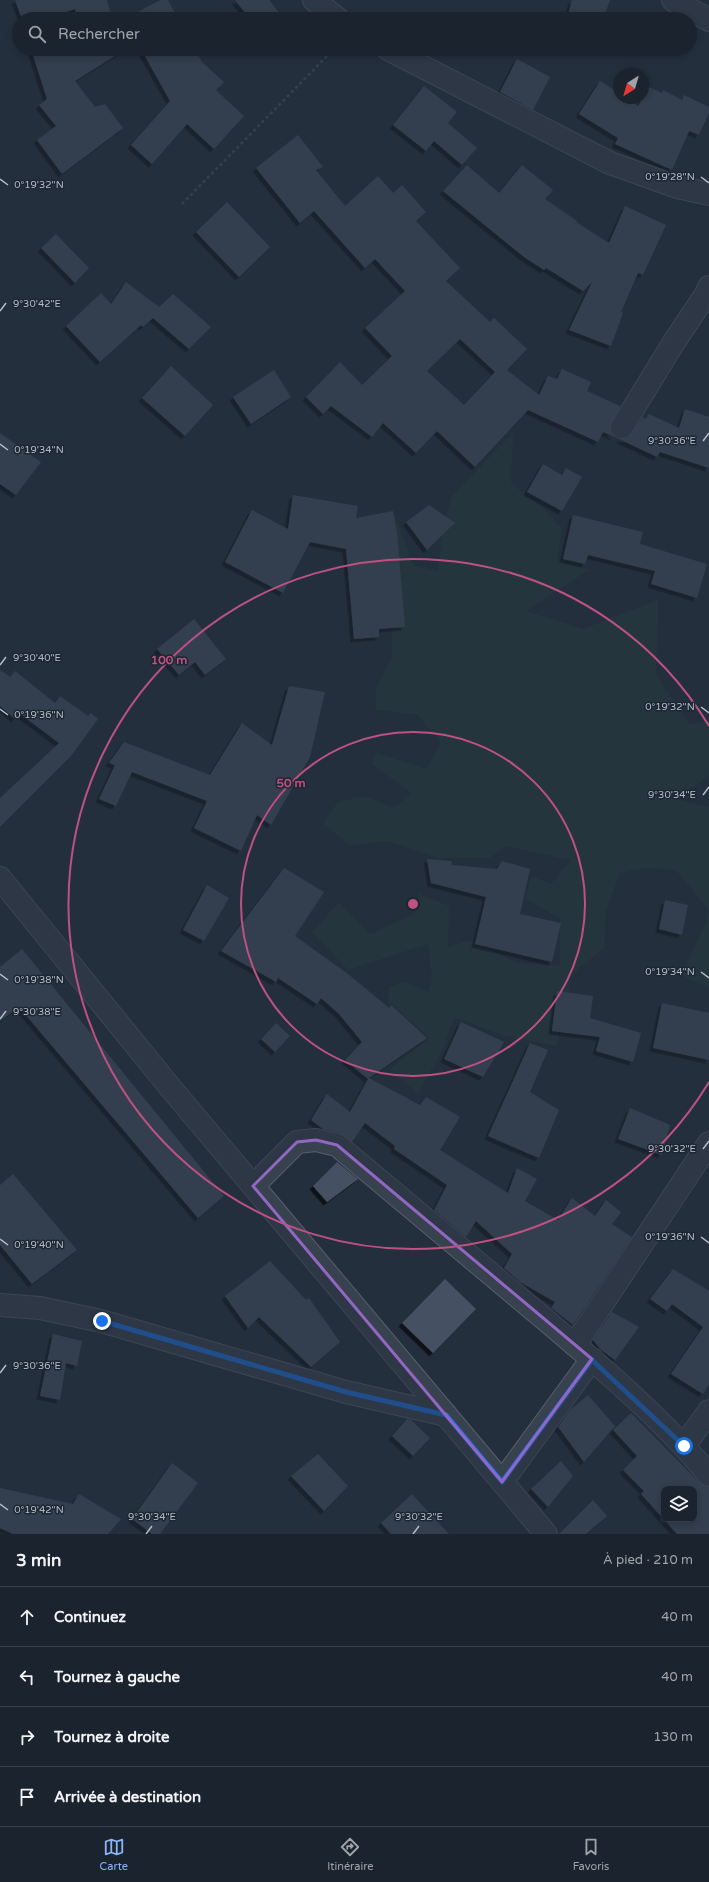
<!DOCTYPE html>
<html lang="fr">
<meta charset="utf-8">
<style>
:root{--surface:#1b232e;--page:#282f3a;--text:#f1f3f6;--muted:#a0a4aa;--line:#39404a;--accent:#8ab4f8}
body{margin:0;font-family:"Varela Round",sans-serif;background:var(--page);color:var(--text)}
.controls{position:absolute;right:12px;bottom:12px;display:grid;overflow:hidden;border-radius:8px;box-shadow:0 2px 6px #0003}
.controls button{width:36px;height:36px;display:grid;place-items:center;padding:0;border:0;border-bottom:1px solid var(--line);background:var(--surface);color:var(--text);font:20px sans-serif}
.compass{position:absolute;left:613px;top:68px;width:36px;height:36px;border-radius:50%;background:var(--surface);box-shadow:0 2px 6px #0003;rotate:217deg}
.stop{position:absolute;width:12px;height:12px;margin:-9px;border:3px solid #1a73e8;border-radius:50%;background:#fff}
.stop.end{background:#1a73e8;border-color:#fff;box-shadow:0 1px 4px #0008}
.list{margin:0;padding:0;list-style:none}
h2{display:flex;justify-content:space-between;align-items:center;height:52px;margin:0;padding:0 16px;font-size:17px}
h2 small{font-size:13px;font-weight:400;color:var(--muted)}
.list li{display:grid;grid-template-columns:26px 1fr auto;gap:12px;align-items:center;box-sizing:border-box;height:60px;padding:0 16px;border-top:1px solid var(--line)}
.list b{display:block;font-size:15px;white-space:nowrap}
.list em{font-size:13px;font-style:normal;color:var(--muted)}
.icon{flex:none;width:22px;height:22px;fill:none;stroke:currentColor;stroke-width:2;stroke-linecap:round;stroke-linejoin:round}
.map{position:relative;flex:none;width:709px;height:1534px;overflow:hidden}
.search{position:absolute;background:var(--surface);box-shadow:0 2px 6px #0003;left:12px;right:12px;top:12px;height:44px;display:flex;align-items:center;gap:10px;box-sizing:border-box;padding:0 14px;border-radius:22px;color:var(--muted);font-size:15px}
.sheet{height:292px;background:var(--surface)}
nav{display:flex;justify-content:space-around;align-items:center;box-sizing:border-box;height:56px;border-top:1px solid var(--line);background:var(--surface);font-size:11px;color:var(--muted)}
nav a{display:grid;justify-items:center;gap:2px}
nav .on{color:var(--accent)}
.map>svg:first-child{display:block}
</style>
<div class="map">
<svg width="709" height="1534" viewBox="0 0 709 1534">
<defs>
<filter id="shadow"><feDropShadow dx="-3.5" dy="3.5" stdDeviation="0" flood-color="#0009"/></filter>
</defs>
<rect width="100%" height="100%" fill="#242f3e"/>
<g fill="#263c3f">
<polygon points="513,433 511,483 544,509 562,529 557,560 589,570 526,611 583,629 658,600 656,675 689,724 709,721 709,775 677,799 709,807 709,910 676,870 646,868 620,873 606,911 604,948 572,974 557,1046 505,1036 454,1017 443,1049 418,1094 390,1069 430,1038 389,1002 389,987 404,982 429,992 432,976 428,944 348,970 312,932 339,902 370,934 414,914 419,894 449,906 448,947 470,940 517,963 560,966 560,918 526,899 531,876 551,884 571,860 506,846 489,858 439,858 387,841 350,846 323,823 338,802 365,796 394,808 412,793 372,764 376,753 426,769 441,743 417,714 376,710 376,689 392,657 391,569 393,511 413,565 438,571 442,532 452,496"/>
<polygon points="709,914 709,988 682,976"/>
</g>
<g fill="#455162" fill-rule="evenodd" filter="url(#shadow)">
<polygon points="15,0 107,0 112,19 78,19 75,9 44,19 22,19"/>
<polygon points="160,0 168,0 178,19 125,19"/>
<polygon points="235,0 269,0 284,19 250,19"/>
<polygon points="572,0 610,0 603,19 567,19"/>
<polygon points="31,49 126,49 75,81 95,107 105,104 123,128 62,174 37,140 56,126 39,105 47,99"/>
<polygon points="141,49 195,49 202,62 224,82 216,90 244,116 214,149 187,124 152,164 131,145 170,101"/>
<polygon points="517,59 550,77 533,110 500,92"/>
<polygon points="600,81 619,93 619,98 626,98 638,106 643,98 647,86 662,93 663,90 682,100 684,95 709,107 709,113 699,135 689,131 672,170 615,144 618,138 579,114"/>
<polygon points="424,86 457,112 448,123 477,148 462,165 434,141 426,151 393,125"/>
<path d="M 298,135 L 323,167 L 316,170 L 345,206 L 378,176 L 393,193 L 402,185 L 426,212 L 416,221 L 460,268 L 446,281 L 490,322 L 494,318 L 527,349 L 507,370 L 539,395 L 548,376 L 557,379 L 562,369 L 591,382 L 587,391 L 620,406 L 610,426 L 611,433 L 615,437 L 603,432 L 598,442 L 528,410 L 475,467 L 437,431 L 416,453 L 383,423 L 372,437 L 331,406 L 323,414 L 306,397 L 340,362 L 362,385 L 392,356 L 365,328 L 405,291 L 375,259 L 365,268 L 314,211 L 300,223 L 256,168 ZM 460,339 L 495,372 L 464,405 L 427,371 Z"/>
<polygon points="467,165 499,193 522,165 553,190 545,199 577,221 576,222 609,243 625,206 666,225 643,275 638,273 621,312 623,313 611,346 569,330 592,282 583,291 546,268 544,270 524,257 443,191"/>
<polygon points="227,202 270,247 239,277 196,232"/>
<polygon points="56,234 89,268 75,283 41,248"/>
<polygon points="126,282 159,307 173,294 211,327 189,349 153,318 143,327 141,325 100,362 66,326 101,293 111,304"/>
<polygon points="171,366 213,405 185,436 142,398"/>
<polygon points="274,370 291,397 251,424 233,397"/>
<polygon points="685,409 709,417 709,468 660,452 657,457 617,438 622,439 628,438 643,417 646,419 649,414 679,428"/>
<polygon points="0,433 41,462 16,495 0,484"/>
<polygon points="543,464 562,475 566,468 582,477 562,511 527,492"/>
<polygon points="293,495 358,506 356,518 393,511 397,532 405,627 379,629 379,637 354,639 346,549 310,542 283,593 225,562 252,510 288,529"/>
<polygon points="429,505 455,523 427,550 406,522"/>
<polygon points="573,515 643,532 640,544 707,564 697,598 651,584 655,571 588,555 585,564 563,559"/>
<polygon points="194,619 226,659 205,675 195,662 179,675 157,649"/>
<polygon points="0,670 10,677 15,671 55,703 60,696 88,716 91,713 98,719 71,756 0,827 0,798 59,743 19,713 15,719 0,706"/>
<polygon points="289,686 325,692 310,757 271,825 257,815 241,851 194,828 207,801 132,772 116,806 99,799 115,765 109,763 124,742 210,775 242,723 272,745"/>
<polygon points="427,859 451,861 452,865 497,869 502,861 530,869 520,914 561,923 552,962 475,944 486,897 431,883"/>
<polygon points="284,868 324,892 295,936 348,974 389,1008 391,1005 427,1038 369,1078 420,1105 426,1097 460,1117 440,1150 508,1193 517,1168 537,1179 525,1201 558,1220 572,1198 595,1216 606,1200 621,1212 612,1224 632,1237 573,1325 551,1308 555,1302 520,1282 504,1268 512,1254 476,1221 466,1237 434,1210 447,1185 394,1149 395,1146 365,1123 352,1142 340,1133 323,1129 311,1120 327,1094 350,1112 368,1079 345,1060 362,1042 339,1014 321,998 317,1004 278,978 276,982 221,951"/>
<polygon points="207,885 229,898 204,941 183,930"/>
<polygon points="665,900 688,905 682,935 659,929"/>
<polygon points="22,949 224,1196 198,1218 19,1007 0,1021 0,967"/>
<polygon points="557,991 593,996 590,1018 641,1033 633,1062 596,1051 600,1037 552,1031"/>
<polygon points="662,1003 709,1013 709,1060 653,1048"/>
<polygon points="461,1022 504,1042 483,1077 444,1059"/>
<polygon points="276,1023 290,1036 275,1052 261,1039"/>
<polygon points="530,1043 548,1050 530,1092 559,1110 539,1158 488,1136"/>
<polygon points="630,1108 670,1125 662,1155 618,1139"/>
<polygon points="337,1162 358,1179 327,1202 313,1186"/>
<polygon points="13,1174 77,1250 32,1284 0,1245 0,1185"/>
<polygon points="270,1261 306,1300 309,1298 340,1342 311,1367 259,1317 248,1328 225,1296"/>
<polygon points="673,1269 709,1291 709,1384 703,1394 671,1374 703,1327 672,1304 667,1311 650,1299"/>
<polygon points="445,1279 476,1309 433,1353 402,1323"/>
<polygon points="612,1312 639,1327 615,1360 601,1350 593,1340"/>
<polygon points="53,1334 82,1341 77,1366 66,1363 60,1400 40,1396"/>
<polygon points="588,1395 615,1426 584,1462 558,1427 570,1410"/>
<path d="M 631,1413 L 700,1483 L 709,1487 L 709,1534 L 677,1534 L 641,1494 L 644,1491 L 623,1470 L 637,1456 L 613,1430 ZM 664,1489 L 694,1489 L 694,1519 L 664,1519 Z"/>
<polygon points="407,1419 411,1420 430,1438 413,1456 392,1436"/>
<polygon points="318,1454 348,1486 324,1511 291,1476"/>
<polygon points="561,1461 573,1476 548,1507 531,1489"/>
<polygon points="172,1463 198,1483 160,1534 152,1534 132,1519"/>
<polygon points="0,1488 73,1504 79,1494 121,1519 108,1534 13,1534 0,1528"/>
<polygon points="412,1494 449,1534 391,1534 381,1523"/>
<polygon points="593,1500 607,1516 586,1534 559,1534"/>
</g>
<g fill="none" stroke-linecap="round" stroke-linejoin="round">
<defs>
<g id="street">
<polyline points="314,0 338,19"/>
<polyline points="673,0 709,20"/>
<polyline points="388,49 610,163 677,187 709,194"/>
<polyline points="622,427 674,342 706,294 709,287"/>
<polyline points="0,878 169,1086 546,1534"/>
<path d="M 253,1186 L 297,1142 L 316,1140 L 337,1145 C 401,1199 465,1252 529,1306 C 592,1359 656,1412 709,1475"/>
<polyline points="0,1305 40,1308 101,1321 346,1392 446,1415"/>
<polyline points="575,1345 709,1143"/>
<polyline points="684,1446 709,1411"/>
<polyline points="502,1482 592,1359"/>
</g>
</defs>
<use href="#street" stroke="#565f6c" stroke-width="24"/>
<polyline stroke="#44595c" stroke-width="2.5" stroke-dasharray="3 3" stroke-linecap="butt" points="182,204 334,49"/>
<use href="#street" stroke="#38414e" stroke-width="22"/>
</g>
<g fill="none" stroke-linecap="round" stroke-linejoin="round">
<polyline stroke="#1a73e8" stroke-width="5" points="102,1321 346,1392 446,1415 502,1482 592,1360 684,1446"/>
</g>
<path d="M0 0H709V1534H0ZM 316,1140 L 337,1145 L 592,1359 L 502,1482 L 253,1186 L 297,1142 Z" fill="#242f3e" fill-opacity=".55" fill-rule="evenodd"/>
<path fill="none" stroke="#9266c3" stroke-width="3" stroke-linejoin="round" d="M 316,1140 L 337,1145 L 592,1359 L 502,1482 L 253,1186 L 297,1142 Z"/>
<path fill="none" stroke="#b4bcc9" stroke-width="1.5" d="M 701,177 L 709,183M 0,179 L 8,185M 0,311 L 6,303M 703,441 L 709,433M 0,444 L 8,450M 0,665 L 6,657M 701,707 L 709,713M 0,709 L 8,715M 703,795 L 709,787M 701,972 L 709,978M 0,974 L 8,980M 0,1019 L 6,1011M 703,1149 L 709,1141M 701,1237 L 709,1243M 0,1239 L 8,1245M 0,1373 L 6,1365M 0,1504 L 8,1510M 146,1534 L 152,1526M 413,1534 L 419,1526"/>
<g fill="none" stroke="#bd5182" stroke-width="2">
<circle cx="413" cy="904" r="172"/>
<path d="M709 1082A345 345 0 1 1 709 726"/>
</g>
<g font-size="10" text-anchor="middle" fill="#b4bcc9" stroke="#1d2633" stroke-width="3" stroke-linejoin="round" paint-order="stroke">
<text x="670" y="180">0°19'28"N</text>
<text x="39" y="188">0°19'32"N</text>
<text x="37" y="307">9°30'42"E</text>
<text x="672" y="444">9°30'36"E</text>
<text x="39" y="453">0°19'34"N</text>
<text x="37" y="661">9°30'40"E</text>
<text x="670" y="710">0°19'32"N</text>
<text x="39" y="718">0°19'36"N</text>
<text x="672" y="798">9°30'34"E</text>
<text x="670" y="975">0°19'34"N</text>
<text x="39" y="983">0°19'38"N</text>
<text x="37" y="1015">9°30'38"E</text>
<text x="672" y="1152">9°30'32"E</text>
<text x="670" y="1240">0°19'36"N</text>
<text x="39" y="1248">0°19'40"N</text>
<text x="37" y="1369">9°30'36"E</text>
<text x="39" y="1513">0°19'42"N</text>
<text x="152" y="1520">9°30'34"E</text>
<text x="419" y="1520">9°30'32"E</text>
</g>
<circle cx="413" cy="904" r="6" fill="#bd5182" stroke="#1d2633" stroke-width="2"/>
<g font-size="12" text-anchor="middle" font-weight="bold" fill="#bd5182" stroke="#1d2633" stroke-width="3" stroke-linejoin="round" paint-order="stroke">
<text x="169" y="664">100 m</text>
<text x="291" y="787">50 m</text>
</g>
</svg>
<div class="controls">
<button><svg class="icon" aria-label="layers" viewBox="0 0 24 24"><path d="M12 4l9 5-9 5-9-5zM3 14l9 5 9-5"/></svg></button>
</div>
<svg class="compass" viewBox="-18 -18 36 36"><path d="M0-13l5 13h-10z" fill="#e53935"/><path d="M0 13l5-13h-10z" fill="#a0a4aa"/></svg>
<div class="stop" style="left:684px;top:1446px"></div>
<div class="stop end" style="left:102px;top:1321px"></div>
<div class="search"><svg class="icon" aria-label="search" viewBox="0 0 24 24"><circle cx="10" cy="10" r="6"/><path d="M15 15l6 6"/></svg>Rechercher</div>
</div>
<section class="sheet">
<h2>3 min<small>À pied · 210 m</small></h2>
<ul class="list">
<li><svg class="icon" aria-label="ahead" viewBox="0 0 24 24"><path d="M12 20V5M6 11l6-6 6 6"/></svg><div><b>Continuez</b></div><em>40 m</em></li>
<li><svg class="icon" aria-label="left" viewBox="0 0 24 24"><path d="M17 20v-9H6M10 6l-5 5 5 5"/></svg><div><b>Tournez à gauche</b></div><em>40 m</em></li>
<li><svg class="icon" aria-label="right" viewBox="0 0 24 24"><path d="M7 20v-9h11M14 6l5 5-5 5"/></svg><div><b>Tournez à droite</b></div><em>130 m</em></li>
<li><svg class="icon" aria-label="arrive" viewBox="0 0 24 24"><path d="M6 21V4h12l-3 4 3 4H6"/></svg><div><b>Arrivée à destination</b></div></li>
</ul>
</section>
<nav>
<a class="on"><svg class="icon" aria-label="map" viewBox="0 0 24 24"><path d="M3 6l6-2 6 2 6-2v14l-6 2-6-2-6 2zM9 4v14M15 6v14"/></svg>Carte</a>
<a><svg class="icon" aria-label="directions" viewBox="0 0 24 24"><path d="M12 3l9 9-9 9-9-9zM9 14v-3h6M13 9l2 2-2 2"/></svg>Itinéraire</a>
<a><svg class="icon" aria-label="saved" viewBox="0 0 24 24"><path d="M7 4h10v16l-5-4-5 4z"/></svg>Favoris</a>
</nav>
